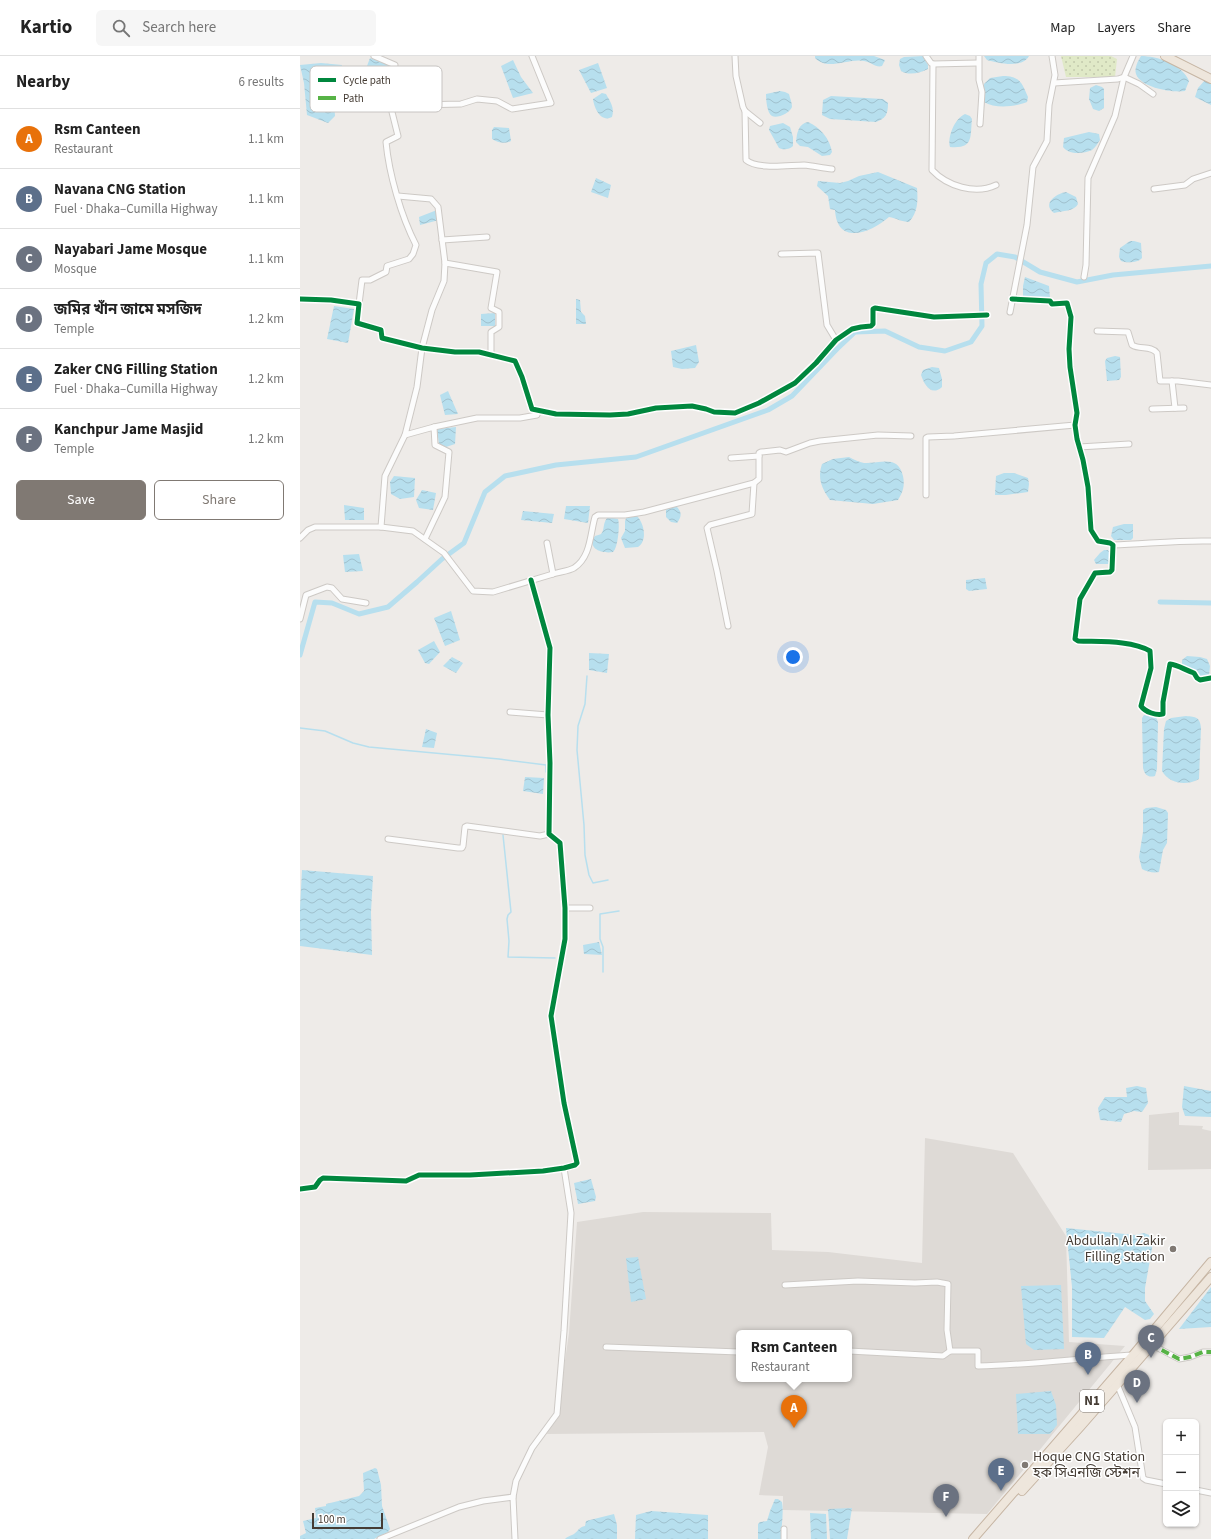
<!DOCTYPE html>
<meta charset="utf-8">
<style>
:root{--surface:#fff;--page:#f6f6f6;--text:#222;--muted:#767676;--line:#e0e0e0;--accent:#807973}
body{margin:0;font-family:"Source Sans 3","Noto Sans Bengali",sans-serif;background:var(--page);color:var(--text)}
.controls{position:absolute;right:12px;bottom:12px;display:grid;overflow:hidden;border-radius:6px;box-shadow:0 1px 3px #0004}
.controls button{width:36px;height:36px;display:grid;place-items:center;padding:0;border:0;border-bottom:1px solid var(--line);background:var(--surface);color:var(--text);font:20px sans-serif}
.scale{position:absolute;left:12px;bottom:10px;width:71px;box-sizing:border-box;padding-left:4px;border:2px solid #453c34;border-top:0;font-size:11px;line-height:14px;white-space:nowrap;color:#453c34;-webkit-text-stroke:3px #fff;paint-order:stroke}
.you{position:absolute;left:493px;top:601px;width:14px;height:14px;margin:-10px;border:3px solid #fff;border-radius:50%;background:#1a73e8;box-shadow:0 0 0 6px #1a73e833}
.badge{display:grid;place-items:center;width:26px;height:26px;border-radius:50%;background:var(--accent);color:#fff;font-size:13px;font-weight:700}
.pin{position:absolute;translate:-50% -33px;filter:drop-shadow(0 1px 2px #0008)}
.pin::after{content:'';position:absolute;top:21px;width:14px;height:12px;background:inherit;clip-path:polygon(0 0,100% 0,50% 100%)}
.popup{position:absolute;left:436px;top:1274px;width:116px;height:52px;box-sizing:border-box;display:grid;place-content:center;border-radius:6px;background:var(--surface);filter:drop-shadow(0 1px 3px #0005);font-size:13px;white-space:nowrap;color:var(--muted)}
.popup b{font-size:15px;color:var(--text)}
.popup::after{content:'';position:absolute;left:50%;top:100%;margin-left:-8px;border:8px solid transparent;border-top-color:var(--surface)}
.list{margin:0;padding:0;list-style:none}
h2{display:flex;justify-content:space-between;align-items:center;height:52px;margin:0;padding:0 16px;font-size:17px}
h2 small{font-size:13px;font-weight:400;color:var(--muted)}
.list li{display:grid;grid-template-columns:26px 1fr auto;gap:12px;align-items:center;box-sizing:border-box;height:60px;padding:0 16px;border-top:1px solid var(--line)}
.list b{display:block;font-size:15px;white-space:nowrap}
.list p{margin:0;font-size:13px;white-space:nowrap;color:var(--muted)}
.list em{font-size:13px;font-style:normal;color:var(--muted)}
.actions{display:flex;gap:8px;padding:12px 16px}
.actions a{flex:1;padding:9px 0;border:1px solid var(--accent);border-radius:6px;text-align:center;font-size:14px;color:var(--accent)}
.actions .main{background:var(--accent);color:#fff}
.icon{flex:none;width:22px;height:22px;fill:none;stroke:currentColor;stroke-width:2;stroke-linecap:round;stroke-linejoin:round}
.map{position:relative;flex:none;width:911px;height:1483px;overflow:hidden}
header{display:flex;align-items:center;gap:24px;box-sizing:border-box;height:56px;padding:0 20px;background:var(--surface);border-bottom:1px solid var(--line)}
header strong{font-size:19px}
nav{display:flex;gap:22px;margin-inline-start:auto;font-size:14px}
.search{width:280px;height:36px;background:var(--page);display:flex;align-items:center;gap:10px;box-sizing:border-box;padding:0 14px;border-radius:6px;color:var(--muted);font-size:15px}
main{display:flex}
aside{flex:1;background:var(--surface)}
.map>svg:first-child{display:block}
</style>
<header>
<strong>Kartio</strong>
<div class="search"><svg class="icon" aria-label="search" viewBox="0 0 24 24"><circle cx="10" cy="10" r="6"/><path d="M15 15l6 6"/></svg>Search here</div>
<nav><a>Map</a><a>Layers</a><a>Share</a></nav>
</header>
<main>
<aside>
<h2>Nearby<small>6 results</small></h2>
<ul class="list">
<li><span class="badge" style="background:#e8710a">A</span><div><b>Rsm Canteen</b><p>Restaurant</p></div><em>1.1 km</em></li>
<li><span class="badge" style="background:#5c6f8a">B</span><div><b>Navana CNG Station</b><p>Fuel · Dhaka–Cumilla Highway</p></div><em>1.1 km</em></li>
<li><span class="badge" style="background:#6b7280">C</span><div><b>Nayabari Jame Mosque</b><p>Mosque</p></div><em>1.1 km</em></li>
<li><span class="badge" style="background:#6b7280">D</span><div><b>জমির খাঁন জামে মসজিদ</b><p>Temple</p></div><em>1.2 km</em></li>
<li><span class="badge" style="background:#5c6f8a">E</span><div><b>Zaker CNG Filling Station</b><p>Fuel · Dhaka–Cumilla Highway</p></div><em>1.2 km</em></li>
<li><span class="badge" style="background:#6b7280">F</span><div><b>Kanchpur Jame Masjid</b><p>Temple</p></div><em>1.2 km</em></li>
</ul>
<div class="actions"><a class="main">Save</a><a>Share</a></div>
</aside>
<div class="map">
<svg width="911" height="1483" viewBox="0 0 911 1483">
<defs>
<pattern id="grass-dots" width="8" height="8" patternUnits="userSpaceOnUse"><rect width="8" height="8" fill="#e0e9c7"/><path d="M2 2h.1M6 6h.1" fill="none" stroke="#c2c9ac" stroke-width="1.8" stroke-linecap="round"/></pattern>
<pattern id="water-waves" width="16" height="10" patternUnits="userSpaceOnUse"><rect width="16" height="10" fill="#b7dfee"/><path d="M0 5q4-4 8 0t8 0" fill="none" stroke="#9fc0cd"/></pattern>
</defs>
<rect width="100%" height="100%" fill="#eeebe8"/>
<g fill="#dedad6" fill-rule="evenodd">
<polygon points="879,1056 879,1069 903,1070 902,1073 911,1075 911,1113 848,1114 849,1059"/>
<path d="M 625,1082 L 713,1097 L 766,1180 L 769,1286 L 825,1290 L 687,1458 L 483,1454 L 483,1440 L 459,1439 L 468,1391 L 464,1376 L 247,1378 L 260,1339 L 269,1277 L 277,1166 L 343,1156 L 471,1157 L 472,1194 L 528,1196 L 622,1207 ZM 439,1277 L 549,1277 L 549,1323 L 439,1323 Z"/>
</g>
<polygon fill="url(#grass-dots)" points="761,0 811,0 817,3 815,21 766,21"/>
<g fill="url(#water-waves)">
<path d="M 515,0 L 574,0 L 585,4 L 582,10 C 576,12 571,6 564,5 C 553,2 534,11 523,7 C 520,6 517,4 515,2 Z"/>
<path d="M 623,0 L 628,9 L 628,13 C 620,17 609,20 601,15 L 599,9 L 600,3 L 604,1 Z"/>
<path d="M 684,0 L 729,0 C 722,13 698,7 687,4 Z"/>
<path d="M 841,0 C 857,0 882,8 889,25 L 885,35 C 873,37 841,32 836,18 C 834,12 838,5 841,0 Z"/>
<polygon points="70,2 91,10 86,32 67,25 64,18"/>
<polygon points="213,4 221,21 233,37 213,42 201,10"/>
<polygon points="21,7 42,9 34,44 35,60 28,67 7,59 4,27 0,9"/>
<polygon points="298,7 307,32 291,37 279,14"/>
<polygon points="97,12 114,19 109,43 95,42 95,27"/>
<path d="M 703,20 C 720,20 722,27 728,41 L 727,46 C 715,51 695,53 684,46 L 684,28 L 690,22 Z"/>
<polygon points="905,24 911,25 911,49 895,41 898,32"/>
<polygon points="796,29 802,31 804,33 804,52 799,55 793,53 789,43 790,32"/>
<path d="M 480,35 L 485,36 L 489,38 C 490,42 492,47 492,51 C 490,57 477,63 472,60 C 467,57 466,44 466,38 Z"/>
<path d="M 302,37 L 306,38 C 310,45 315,52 312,61 C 301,67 294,52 293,43 Z"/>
<path d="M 531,40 L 583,43 L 588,47 C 588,58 586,62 576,66 L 530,63 L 522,59 L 523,44 Z"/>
<path d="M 665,58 L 670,60 L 672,63 C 670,81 674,93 650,91 C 647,81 655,62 665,58 Z"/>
<path d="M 508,66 C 520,71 530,83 532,96 L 530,99 L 522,100 L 508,91 L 500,90 L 496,86 C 497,77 498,68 508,66 Z"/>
<path d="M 483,67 L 490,71 L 493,81 L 493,90 C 489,94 483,94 479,92 L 469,74 L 470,70 Z"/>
<path d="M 194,71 L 209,72 L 211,85 C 205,88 198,87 192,83 L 192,74 Z"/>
<path d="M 789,76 L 799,78 L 800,84 C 798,87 795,92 792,94 C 783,98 769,99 763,91 L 764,82 Z"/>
<path d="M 578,116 L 617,132 C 618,145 618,156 609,166 C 602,166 596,162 589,161 C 571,177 537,190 535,154 L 530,153 L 528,140 L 517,130 L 518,125 L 540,127 L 548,125 L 559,120 Z"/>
<polygon points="296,122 311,129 308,142 291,136"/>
<path d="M 766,136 L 776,141 L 778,148 C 775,155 762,155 754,157 C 742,148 755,138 766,136 Z"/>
<polygon points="137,154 139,164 120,169 119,161"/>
<path d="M 830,185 L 834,185 L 841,187 L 842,202 C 838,207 826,207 821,205 L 819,201 L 820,192 Z"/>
<polygon points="725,221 749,230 750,242 747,244 723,240 723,230"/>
<polygon points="276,243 280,244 281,256 285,260 286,268 276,268"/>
<polygon points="34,250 54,253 48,287 27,283"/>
<polygon points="195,257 195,270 181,270 181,258"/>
<polygon points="396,289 399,306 395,312 382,313 373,311 371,295"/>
<polygon points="815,300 820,301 821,321 819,324 807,325 805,305 807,302"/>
<path d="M 632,311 L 639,312 L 642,323 L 642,331 C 631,341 624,328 621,319 L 623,314 Z"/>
<polygon points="148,335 158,358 145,359 140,339"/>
<polygon points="156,371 155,388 146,391 139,388 137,373"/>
<path d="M 549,401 C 553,403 559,406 564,407 C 580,408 598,398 603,420 C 605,430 603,436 598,444 L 573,448 L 530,444 C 522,433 517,422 522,408 L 533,403 Z"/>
<polygon points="704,417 714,417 728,422 729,428 728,436 706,439 695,439 696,420"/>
<polygon points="94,420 115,422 114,441 100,443 91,438 90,426"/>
<polygon points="122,434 136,437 133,454 119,452 116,444"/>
<polygon points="44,449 64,452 64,464 45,464"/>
<polygon points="266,450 290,450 288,467 264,463"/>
<path d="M 369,450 L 376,450 C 382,456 382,460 377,467 L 371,466 L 366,461 L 366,454 Z"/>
<polygon points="223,455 254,458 252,467 221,464"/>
<path d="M 327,460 L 337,460 C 344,467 348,485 338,491 L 325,492 L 321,482 L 325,475 L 325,465 Z"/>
<path d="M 308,461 L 318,463 C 320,469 318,492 313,496 C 303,498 286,493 295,480 C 297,479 300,479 301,478 C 305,474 302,467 308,461 Z"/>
<polygon points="824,468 833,468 833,482 831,484 814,484 811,480 813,471"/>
<polygon points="804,494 808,494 811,497 811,504 809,508 796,508 794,504 800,497"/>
<polygon points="59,498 63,515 45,516 43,499"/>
<polygon points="685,522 687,533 669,535 666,533 666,524"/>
<polygon points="151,555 160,584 145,590 134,562"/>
<polygon points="134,585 140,596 129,608 125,607 118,594"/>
<polygon points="289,597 309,598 307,617 289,614"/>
<polygon points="887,600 900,601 907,603 910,610 909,620 901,623 882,611 882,604"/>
<polygon points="152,601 163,607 156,617 143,610"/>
<path d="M 844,659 L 856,661 L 858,666 L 857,713 L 855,720 C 848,722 845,719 843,712 L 842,662 Z"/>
<path d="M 886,660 C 896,661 900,661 901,672 L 899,723 C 887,730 869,728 862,715 L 864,673 L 866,665 L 871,662 Z"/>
<polygon points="126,673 137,677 134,692 122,691"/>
<polygon points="225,721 244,722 243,738 223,735"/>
<path d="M 856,751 L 866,754 L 868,757 L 867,787 L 863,794 L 859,816 C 854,817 847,816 842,813 L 839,801 L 843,776 L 843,754 L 846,752 Z"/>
<polygon points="2,814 73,820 71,856 72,899 0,890 0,852"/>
<polygon points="299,886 302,899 284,898 283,889"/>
<polygon points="837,1030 846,1032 848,1047 842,1056 834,1055 824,1058 821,1066 800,1064 798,1052 805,1041 827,1041 826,1032"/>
<polygon points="884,1030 911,1035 911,1061 885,1060 882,1051"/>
<polygon points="291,1123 296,1141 295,1145 278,1148 274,1127"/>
<polygon points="766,1172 835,1179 844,1177 854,1181 845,1232 845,1245 854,1258 850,1263 845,1264 825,1251 804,1282 772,1281 772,1231"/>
<polygon points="338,1201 346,1243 331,1246 326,1202"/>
<polygon points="761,1229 764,1293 734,1294 726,1288 721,1230"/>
<polygon points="911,1231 911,1271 879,1273"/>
<polygon points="751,1335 756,1349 757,1369 750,1378 718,1378 716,1338"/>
<polygon points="75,1412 77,1413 81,1429 82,1450 90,1473 88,1476 74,1483 0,1483 0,1480 6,1477 3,1465 16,1462 15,1452 26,1450 26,1448 59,1440 64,1435 63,1417"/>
<path d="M 475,1443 L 478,1443 L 482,1446 C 484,1458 481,1471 481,1483 L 458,1483 L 458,1468 L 460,1466 L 467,1465 L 470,1455 Z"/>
<polygon points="552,1452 547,1483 530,1483 528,1453"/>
<polygon points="351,1455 408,1459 408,1483 335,1483 336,1459"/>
<polygon points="510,1457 526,1458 527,1483 511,1483"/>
<path d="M 314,1458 L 317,1469 L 317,1483 L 265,1483 C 268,1480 270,1480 274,1478 C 278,1475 279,1471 285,1470 L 286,1465 Z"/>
</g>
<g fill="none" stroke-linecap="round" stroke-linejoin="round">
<g stroke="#b7dfee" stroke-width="1.5">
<polyline points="287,620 285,648 278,670 277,694 284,769 285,799 289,819 293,827 308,824"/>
<polyline points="0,672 25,675 53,687 69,691 199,703 246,709 246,716"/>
<polyline points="203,779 211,856 208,859 207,863 209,885 208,901 255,902"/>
<polyline points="303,916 303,891 300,883 300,858 319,855"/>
</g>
<g stroke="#b7dfee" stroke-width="5">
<polyline points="860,546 911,547"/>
<polyline points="0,599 15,546 32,547 59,558 88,551 117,526 142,503 164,487 185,436 205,420 256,409 336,401 468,354 492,340 537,293 555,276 585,275 619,291 645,295 671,286 682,270 681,228 686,207 697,198 715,201 740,216 777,226 813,219 911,210"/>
</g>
<defs>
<g id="minor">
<polyline points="435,0 436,20 443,51 445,55 460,67"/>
<polyline points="626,0 631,7 633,8 678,7"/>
<polyline points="679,0 679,24 682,36 680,68"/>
<path d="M 633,8 L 632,114 C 647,130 675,139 696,129"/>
<polyline points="754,27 818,23 824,21 839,28 853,38"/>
<polyline points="90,44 102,45 119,49 161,48 177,43 197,45 212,53 251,47 232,0"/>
<path d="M 445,55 L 446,104 C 458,114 489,109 504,109 C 513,110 523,112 532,113"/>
<polyline points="854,133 885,129 893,123 911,117"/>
<polyline points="98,140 131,143 138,151 145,207 197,216 191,252 199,256 199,271 191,276 191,298"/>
<polyline points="142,184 187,181"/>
<polyline points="481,198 518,197 527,269 536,284"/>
<polyline points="784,221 786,209 788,122 815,60 824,21 833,0"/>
<polyline points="0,243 31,244 59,248 57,267 81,274 82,282 122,292 155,296 179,296 215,305 222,321 232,353 256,358 310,359 328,358 356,352 392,350 406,353 414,356 435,357 459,347 495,327 516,307 536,284 552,273 561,271 571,270 573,268 573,253 575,252 634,261 687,259"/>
<path d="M 712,243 L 750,245 L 752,248 L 767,247 L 771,261 L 769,293 L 770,311 L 777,357 L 775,369 L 777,383 L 783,404 L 788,431 L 791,474 L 798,485 L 810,487 L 813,489 L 812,514 L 810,516 L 795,517 L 780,543 L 775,583 L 778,585 C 799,586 831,584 850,595 L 851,612 L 841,650 C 845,656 857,660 863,658 L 863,646 L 870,608 C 878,609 885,614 894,617 L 897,622 L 900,624 L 911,622"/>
<path d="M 59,248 L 62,224 L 70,224 L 86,216 L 87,210 L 109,203 L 113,198 L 116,189 C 101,160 89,118 86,86 L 98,80 L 90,48 L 90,34 L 95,9 L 74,0"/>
<polyline points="710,256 727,169 733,111 747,85 749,49 755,19 752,0"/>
<path d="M 797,275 L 828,276 L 832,289 C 840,294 851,289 857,297 L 860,325 L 878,325 L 911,329"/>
<polyline points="872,325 875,352"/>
<polyline points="852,353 884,352"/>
<polyline points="134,371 177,362 220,362 237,359 238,354"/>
<polyline points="779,391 829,388"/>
<polyline points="431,402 459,400"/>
<polyline points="626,439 626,382 628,381 654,380 775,369"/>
<polyline points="81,471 85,420 105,379"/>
<polyline points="0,482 8,474 15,471 81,471 113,475 144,497 173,535 193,536 253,518"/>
<polyline points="125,483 145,441 149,396 135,389 134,371 105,379 117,331 122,292 132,254 144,225 145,207"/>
<path d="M 247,487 L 253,518 C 259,516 269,515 274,512 C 291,501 290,478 295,461 L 298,459 L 325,459 L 344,456 L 454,427 L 459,423 L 459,397 L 461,396 L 480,394 L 486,396 L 510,387 L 520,385 L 578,379 L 611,380"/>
<path d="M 813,489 C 846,488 878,484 911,485"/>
<polyline points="0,563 6,539 27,531 32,532 42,543 66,547"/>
<polyline points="428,570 417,515 407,472 410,469 452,458 454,427"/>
<polyline points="210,656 248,659"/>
<polyline points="88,783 158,792 162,792 163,790 165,771 167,770 240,780 249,778"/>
<polyline points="265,852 290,852"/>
<polyline points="0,1133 15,1131 20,1124 23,1122 106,1125 119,1119 170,1119 243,1115 264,1112 275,1109 277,1107 264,1047 251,960 265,883 265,852 260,787 249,778 250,707 248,659 250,592 231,524"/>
<polyline points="485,1229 558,1225 615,1227 637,1226 648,1228 647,1274 650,1295"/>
<polyline points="853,1286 858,1292 879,1303 890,1301 903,1296 911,1296"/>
<polyline points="306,1291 439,1296"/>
<path d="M 549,1295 L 643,1300 L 650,1295 L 678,1295 L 678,1310 C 730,1309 781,1302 833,1299"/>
<polyline points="817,1328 835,1371 843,1422 846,1424 866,1428"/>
<polyline points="896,1434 911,1437"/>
<polyline points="213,1441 216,1425 232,1392 257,1358 264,1275 271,1157 264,1112"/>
<polyline points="80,1483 159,1451 183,1445 213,1441 215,1483"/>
<polyline points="484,1483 484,1473"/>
</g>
<g id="trunk">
<polyline points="865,0 911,23"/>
<polyline points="722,1435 781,1370 911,1221"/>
<polyline points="673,1483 833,1299 911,1206"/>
</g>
</defs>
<use href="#minor" stroke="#cdc9c5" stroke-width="7"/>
<use href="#trunk" stroke="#c6b5a3" stroke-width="10"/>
<use href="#minor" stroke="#fcfcfc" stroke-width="5"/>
<use href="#trunk" stroke="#eee6dc" stroke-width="8"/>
<polyline stroke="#57b346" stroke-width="4" stroke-dasharray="8 4" stroke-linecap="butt" points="853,1286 858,1292 879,1303 890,1301 903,1296 911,1296"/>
<defs>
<g id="cycleway">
<polyline points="0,243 31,244 59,248 57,267 81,274 82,282 122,292 155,296 179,296 215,305 222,321 232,353 256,358 310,359 328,358 356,352 392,350 406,353 414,356 435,357 459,347 495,327 516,307 536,284 552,273 561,271 571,270 573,268 573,253 575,252 634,261 687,259"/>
<path d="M 712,243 L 750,245 L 752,248 L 767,247 L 771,261 L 769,293 L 770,311 L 777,357 L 775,369 L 777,383 L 783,404 L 788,431 L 791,474 L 798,485 L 810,487 L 813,489 L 812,514 L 810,516 L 795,517 L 780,543 L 775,583 L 778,585 C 799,586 831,584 850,595 L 851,612 L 841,650 C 845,656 857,660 863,658 L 863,646 L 870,608 C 878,609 885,614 894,617 L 897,622 L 900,624 L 911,622"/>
<polyline points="0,1133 15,1131 20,1124 23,1122 106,1125 119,1119 170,1119 243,1115 264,1112 275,1109 277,1107 264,1047 251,960 265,883 265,852 260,787 249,778 250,707 248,659 250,592 231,524"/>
</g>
</defs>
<use href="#cycleway" stroke="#fff" stroke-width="8"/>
<use href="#cycleway" stroke="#00873e" stroke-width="5"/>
</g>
<g fill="#807973" stroke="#fff" stroke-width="1.5">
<circle cx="873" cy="1193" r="4"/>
<circle cx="725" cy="1409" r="4"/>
</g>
<g text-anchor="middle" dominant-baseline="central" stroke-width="3" stroke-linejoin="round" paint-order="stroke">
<rect fill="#fff" stroke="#7d7671" stroke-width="1" x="780" y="1334" width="24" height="22" rx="3"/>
<g font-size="13" font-weight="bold" fill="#453c34">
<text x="792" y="1345">N1</text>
</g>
<g font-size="14" fill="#453c34" stroke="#fff" text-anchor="end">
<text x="865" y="1185">Abdullah Al Zakir<tspan x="865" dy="16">Filling Station</tspan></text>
<text x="733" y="1401" text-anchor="start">Hoque CNG Station<tspan x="733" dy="16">হক সিএনজি স্টেশন</tspan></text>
</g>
</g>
<rect x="10" y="10" width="132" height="46" rx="6" fill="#fff" stroke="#c7c4c2" stroke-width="1"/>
<rect x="18" y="22" width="18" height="4" fill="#00873e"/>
<rect x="18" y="40" width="18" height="4" fill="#57b346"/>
<g font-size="11" fill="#453c34">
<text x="43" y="28">Cycle path</text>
<text x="43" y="46">Path</text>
</g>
</svg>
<div class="controls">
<button>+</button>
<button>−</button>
<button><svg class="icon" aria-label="layers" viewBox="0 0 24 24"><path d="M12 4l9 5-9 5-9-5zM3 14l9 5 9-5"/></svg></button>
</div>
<div class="scale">100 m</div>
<div class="you"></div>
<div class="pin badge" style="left:494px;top:1372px;background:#e8710a">A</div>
<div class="popup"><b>Rsm Canteen</b>Restaurant</div>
<div class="pin badge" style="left:788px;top:1319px;background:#5c6f8a">B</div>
<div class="pin badge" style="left:851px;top:1302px;background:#6b7280">C</div>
<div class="pin badge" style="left:837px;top:1347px;background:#6b7280">D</div>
<div class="pin badge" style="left:701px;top:1435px;background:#5c6f8a">E</div>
<div class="pin badge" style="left:646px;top:1461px;background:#6b7280">F</div>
</div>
</main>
